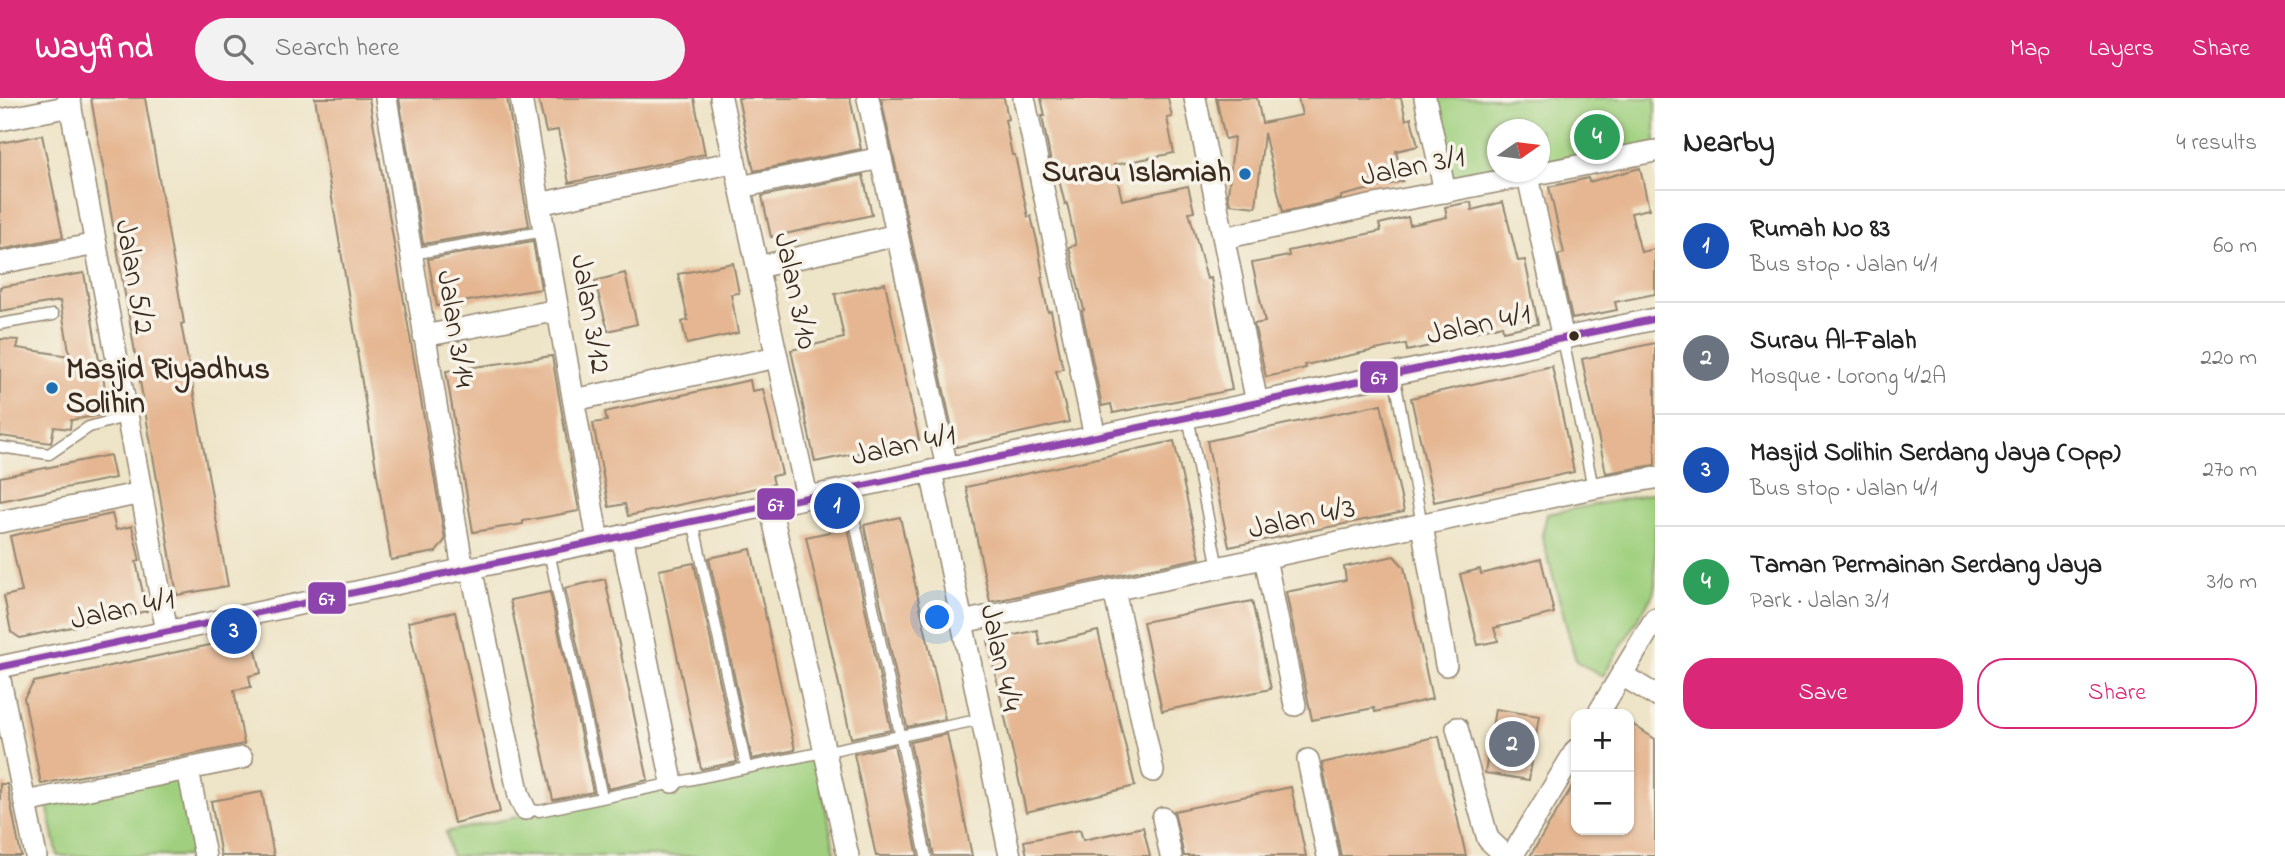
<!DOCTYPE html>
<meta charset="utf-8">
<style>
:root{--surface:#fff;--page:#f2f2f2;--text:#222;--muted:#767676;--line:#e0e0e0;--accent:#db2777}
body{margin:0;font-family:"Indie Flower",sans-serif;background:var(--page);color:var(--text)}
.controls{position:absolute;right:21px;bottom:21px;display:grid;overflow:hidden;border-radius:14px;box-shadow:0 2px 5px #0004}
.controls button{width:63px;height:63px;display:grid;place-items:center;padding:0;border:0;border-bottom:2px solid var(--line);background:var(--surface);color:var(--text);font:35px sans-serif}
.compass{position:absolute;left:1487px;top:21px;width:63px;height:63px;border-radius:50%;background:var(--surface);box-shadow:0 2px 5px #0004;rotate:76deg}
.you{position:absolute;left:938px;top:520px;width:24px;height:24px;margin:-18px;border:5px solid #fff;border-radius:50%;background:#1a73e8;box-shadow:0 0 0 10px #1a73e833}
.badge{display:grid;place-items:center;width:46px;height:46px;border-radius:50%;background:var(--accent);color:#fff;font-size:23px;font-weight:700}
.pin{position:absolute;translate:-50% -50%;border:4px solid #fff;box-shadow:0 2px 7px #0006}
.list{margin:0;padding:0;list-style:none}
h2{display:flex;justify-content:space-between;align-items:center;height:91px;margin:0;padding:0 28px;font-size:30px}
h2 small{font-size:23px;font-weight:400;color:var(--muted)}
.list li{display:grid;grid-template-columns:46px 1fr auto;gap:21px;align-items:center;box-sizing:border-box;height:112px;padding:0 28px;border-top:2px solid var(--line)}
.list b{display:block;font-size:26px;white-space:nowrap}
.list p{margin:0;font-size:23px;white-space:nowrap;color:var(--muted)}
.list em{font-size:23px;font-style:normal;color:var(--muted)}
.actions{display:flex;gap:14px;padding:21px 28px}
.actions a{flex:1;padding:16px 0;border:2px solid var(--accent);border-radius:28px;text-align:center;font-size:24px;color:var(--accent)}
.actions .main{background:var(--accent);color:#fff}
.icon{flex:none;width:38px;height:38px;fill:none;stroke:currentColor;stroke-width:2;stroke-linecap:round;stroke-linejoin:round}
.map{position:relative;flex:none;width:1655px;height:758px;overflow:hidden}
header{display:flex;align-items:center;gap:42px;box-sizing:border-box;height:98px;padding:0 35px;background:var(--accent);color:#fff}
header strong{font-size:33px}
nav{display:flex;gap:38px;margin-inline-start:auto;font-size:24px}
.search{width:490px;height:63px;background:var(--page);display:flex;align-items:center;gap:18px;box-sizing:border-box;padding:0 24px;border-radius:38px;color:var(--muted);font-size:26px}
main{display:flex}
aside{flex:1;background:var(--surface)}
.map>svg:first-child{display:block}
</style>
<header>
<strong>Wayfind</strong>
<div class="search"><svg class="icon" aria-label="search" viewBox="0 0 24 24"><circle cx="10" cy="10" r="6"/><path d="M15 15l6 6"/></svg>Search here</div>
<nav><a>Map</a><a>Layers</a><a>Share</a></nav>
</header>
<main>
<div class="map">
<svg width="1655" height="758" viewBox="0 0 1655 758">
<rect width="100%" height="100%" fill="#f7f3e8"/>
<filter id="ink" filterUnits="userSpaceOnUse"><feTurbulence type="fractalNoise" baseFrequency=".0143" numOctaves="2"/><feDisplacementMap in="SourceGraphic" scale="14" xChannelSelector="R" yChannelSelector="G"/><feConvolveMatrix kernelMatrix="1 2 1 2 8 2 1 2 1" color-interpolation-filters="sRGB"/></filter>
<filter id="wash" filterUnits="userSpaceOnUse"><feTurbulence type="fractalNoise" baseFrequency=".00686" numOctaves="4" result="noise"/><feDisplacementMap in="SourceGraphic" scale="28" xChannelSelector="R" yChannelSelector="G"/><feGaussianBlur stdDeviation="1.57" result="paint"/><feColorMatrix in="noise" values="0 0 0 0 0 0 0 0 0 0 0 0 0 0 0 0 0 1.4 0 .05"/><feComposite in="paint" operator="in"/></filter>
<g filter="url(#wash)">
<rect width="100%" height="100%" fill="#eee4c7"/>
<g fill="#a0d07f" stroke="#6e7d4e" stroke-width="2">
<polygon points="1434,0 1655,0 1655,46 1540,70 1540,32 1498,32 1498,74 1453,89"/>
<polygon points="1655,395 1655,493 1603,578 1576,563 1542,438 1547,416"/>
<polygon points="814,656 836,758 451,758 446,734"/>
<polygon points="177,679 194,758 58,758 47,706"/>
</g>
<g id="blocks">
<g fill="#e5b691">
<polygon points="91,0 145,0 184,225 181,226 188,263 228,488 177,497"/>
<polygon points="315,0 369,0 445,442 436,454 391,462 357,254 358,254"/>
<polygon points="399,0 507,0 529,128 423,146"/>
<polygon points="538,0 694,0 705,56 569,85 558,32 546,34"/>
<polygon points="738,0 850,0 861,51 754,73"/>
<polygon points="881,0 1004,0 1008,21 1005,22 1012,57 1015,57 1028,119 1031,118 1038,147 1043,178 1041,179 1048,214 1051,213 1058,247 1063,271 1056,273 1069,324 956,349"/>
<polygon points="1041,0 1168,0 1172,19 1167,20 1174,55 1114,67 1122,102 1188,88 1194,113 1189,114 1207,181 1211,180 1232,292 1113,315 1111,306 1102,308 1082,213 1084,212 1069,149 1076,147 1067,105 1065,106 1057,74 1053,75 1042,18 1045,18"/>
<polygon points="1216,0 1257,0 1262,25 1302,17 1298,0 1401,0 1406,22 1411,20 1418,48 1396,53 1403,83 1341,98 1341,101 1283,114 1264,35 1256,109 1230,106 1228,97 1234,39 1225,41"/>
<polygon points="42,37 63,139 0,152 0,45"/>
<polygon points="1640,70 1649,111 1631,115 1641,154 1655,151 1655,196 1615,204 1617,212 1572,221 1558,157 1564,155 1549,89 1588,80 1589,84"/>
<polygon points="863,77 872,117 771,139 762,98"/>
<polygon points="1471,104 1472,112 1503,104 1518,163 1525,162 1538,226 1503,233 1502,227 1433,244 1434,247 1407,253 1406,246 1375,252 1305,267 1306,270 1266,279 1254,226 1265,224 1252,165 1289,158 1288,153 1381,133 1379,126 1408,119 1410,127 1447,119 1445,109"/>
<polygon points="533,143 541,191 437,208 428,161"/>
<polygon points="733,165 739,195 731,196 738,235 687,246 682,224 688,222 678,176"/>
<polygon points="84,175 99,262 102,262 107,316 71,322 70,331 54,329 51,345 0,338 0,241 19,242 17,250 70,258 60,203 0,213 0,189"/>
<polygon points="625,175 637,226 608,233 595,183"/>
<polygon points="885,185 919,342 815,364 791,252 844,240 835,196"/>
<polygon points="1655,245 1655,367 1606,375 1582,261"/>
<polygon points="552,258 579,413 523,423 523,426 473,434 446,273"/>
<polygon points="1552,268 1574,374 1434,404 1411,300"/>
<polygon points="750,282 752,293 763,291 782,376 772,378 774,386 628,418 625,406 609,409 593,325 607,323 605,314"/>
<polygon points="1381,306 1404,414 1229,449 1207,343"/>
<polygon points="1174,343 1200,460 990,504 966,389"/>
<polygon points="110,357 115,380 0,403 0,379"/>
<polygon points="112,416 116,432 132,428 140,463 136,464 147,513 20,540 11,534 4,498 22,494 10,438"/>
<polygon points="900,419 945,621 907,629 864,427"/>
<polygon points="848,430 891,632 851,640 806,439"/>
<polygon points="751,451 795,652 752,661 709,460"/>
<polygon points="1394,458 1404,469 1432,601 1375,614 1374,610 1312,622 1286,494 1346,482 1344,469"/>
<polygon points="1541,461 1554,515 1494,530 1498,543 1478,547 1460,476 1480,471 1481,476"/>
<polygon points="694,465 737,664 701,671 659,472"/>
<polygon points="605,481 648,682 608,691 565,490"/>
<polygon points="550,494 593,694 553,702 510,502"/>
<polygon points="1252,503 1271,591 1162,613 1143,524"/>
<polygon points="455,514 500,714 454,725 408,524"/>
<polygon points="1037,532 1040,547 1098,533 1135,688 1026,714 988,543"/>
<polygon points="253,538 261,575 249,578 251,589 234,592 244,646 41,686 24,600 34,584"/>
<polygon points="1495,611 1539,618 1529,682 1485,675"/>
<polygon points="1629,624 1655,641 1655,758 1530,758 1576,682 1576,732 1629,732"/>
<polygon points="947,636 956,679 972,758 934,758 910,644"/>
<polygon points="1439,638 1466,758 1341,758 1322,665"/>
<polygon points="894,647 918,758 876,758 854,656"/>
<polygon points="0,686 7,686 21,758 0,758"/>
<polygon points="1291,689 1306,758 1184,758 1174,713"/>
<polygon points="262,694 274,758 221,758 211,703"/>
<polygon points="1143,729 1150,758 1027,758 1024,743 1080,732 1083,742"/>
</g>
</g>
</g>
<g filter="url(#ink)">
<use href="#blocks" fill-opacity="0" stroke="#948772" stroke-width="2"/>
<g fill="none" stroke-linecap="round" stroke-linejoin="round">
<defs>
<g id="service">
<polyline points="412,156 545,133"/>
<polyline points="0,226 53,217"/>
<polyline points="1563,241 1593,390"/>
<polyline points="1394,276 1422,427"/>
<polyline points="1188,319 1218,470"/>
<polyline points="0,349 49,356 89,329 128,318"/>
<polyline points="848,391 926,758"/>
<polyline points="693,423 746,668"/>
<polyline points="549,454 602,699"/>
<polyline points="525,711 539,713 982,621"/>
</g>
<g id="minor">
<polyline points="69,0 167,534"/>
<polyline points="386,0 463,472"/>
<polyline points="521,0 598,443"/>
<polyline points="721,0 807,399"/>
<polyline points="868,0 947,370"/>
<polyline points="1024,0 1095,339"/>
<polyline points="1195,0 1257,305"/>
<polyline points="1425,0 1445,94"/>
<polyline points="0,22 71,8"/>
<polyline points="1528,78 1563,241"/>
<polyline points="740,89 881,60"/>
<polyline points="539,106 734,64"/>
<polyline points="1224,140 1370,108 1655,53"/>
<polyline points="0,165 96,146"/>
<polyline points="758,169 897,137"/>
<polyline points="424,238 558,212"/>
<polyline points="574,302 777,259"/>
<polyline points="931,373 1010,758"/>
<polyline points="770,407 848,758"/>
<polyline points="0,424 142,395"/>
<polyline points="1422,427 1446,567"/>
<polyline points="622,438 672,684"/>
<polyline points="1265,460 1295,607"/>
<polyline points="471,470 519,698 525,711"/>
<polyline points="1114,492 1153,673"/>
<polyline points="962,524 1593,390 1655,380"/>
<polyline points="0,569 1655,221"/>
<polyline points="1622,577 1655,597"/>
<polyline points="0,582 36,758"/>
<polyline points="1598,616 1655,521"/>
<polyline points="1457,630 1488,741 1506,758"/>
<polyline points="1308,662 1328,758"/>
<polyline points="188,671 205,758"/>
<polyline points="25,704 242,660"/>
<polyline points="1163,720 1171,758"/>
<polyline points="1512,758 1576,652"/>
</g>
</defs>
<use href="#service" stroke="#948772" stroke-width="13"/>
<use href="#minor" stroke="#948772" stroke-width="24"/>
<use href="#service" stroke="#fff" stroke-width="10"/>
<use href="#minor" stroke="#fff" stroke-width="21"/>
<defs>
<polyline id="bus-1" points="0,569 1655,221"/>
</defs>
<use href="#bus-1" stroke="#f7f3e8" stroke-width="12"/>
<use href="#bus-1" stroke="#8e44ad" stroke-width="7"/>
</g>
</g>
<g fill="#1f6fb2" stroke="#f7f3e8" stroke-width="2.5">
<circle cx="1245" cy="76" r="7"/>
<circle cx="52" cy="290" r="7"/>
</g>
<circle fill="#3b2a1e" stroke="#f7f3e8" stroke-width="2.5" cx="1574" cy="238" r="6"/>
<g text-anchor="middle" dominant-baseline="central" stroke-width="7" stroke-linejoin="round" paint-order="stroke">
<g font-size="30" fill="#3b2a1e" stroke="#f7f3e8">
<text transform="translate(1413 70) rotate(-11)">Jalan 3/1</text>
<text transform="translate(133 179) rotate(80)">Jalan 5/2</text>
<text transform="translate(794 193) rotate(78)">Jalan 3/10</text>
<text transform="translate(589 216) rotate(80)">Jalan 3/12</text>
<text transform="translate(1479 228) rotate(-12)">Jalan 4/1</text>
<text transform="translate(454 231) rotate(81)">Jalan 3/14</text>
<text transform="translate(904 349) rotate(-12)">Jalan 4/1</text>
<text transform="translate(1302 422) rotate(-12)">Jalan 4/3</text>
<text transform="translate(123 513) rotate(-12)">Jalan 4/1</text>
<text transform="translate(999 560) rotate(78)">Jalan 4/4</text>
</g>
<g font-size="30" font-weight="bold" fill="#3b2a1e" stroke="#f7f3e8" text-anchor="end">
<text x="1231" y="76">Surau Islamiah</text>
<text x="66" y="273" text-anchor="start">Masjid Riyadhus<tspan x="66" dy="34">Solihin</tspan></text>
</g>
</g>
<g stroke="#f7f3e8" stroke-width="2.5">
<rect x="1359" y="262" width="40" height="34" rx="7" fill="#8e44ad"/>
<rect x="756" y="389" width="40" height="34" rx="7" fill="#8e44ad"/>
<rect x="307" y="483" width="40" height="34" rx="7" fill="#8e44ad"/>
</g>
<g font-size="19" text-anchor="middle" font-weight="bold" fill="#fff">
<text x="1379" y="286">67</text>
<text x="776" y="413">67</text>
<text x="327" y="507">67</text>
</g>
</svg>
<div class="controls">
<button>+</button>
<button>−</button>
</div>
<svg class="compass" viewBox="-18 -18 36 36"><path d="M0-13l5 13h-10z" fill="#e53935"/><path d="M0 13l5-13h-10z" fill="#767676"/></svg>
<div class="you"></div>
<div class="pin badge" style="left:837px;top:408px;background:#1a4fb4">1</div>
<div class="pin badge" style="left:1512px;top:646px;background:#6b7280">2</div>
<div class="pin badge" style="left:234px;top:533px;background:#1a4fb4">3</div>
<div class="pin badge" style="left:1597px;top:39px;background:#2e9e5b">4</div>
</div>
<aside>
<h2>Nearby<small>4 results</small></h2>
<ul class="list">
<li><span class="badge" style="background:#1a4fb4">1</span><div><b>Rumah No 83</b><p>Bus stop · Jalan 4/1</p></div><em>60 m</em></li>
<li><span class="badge" style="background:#6b7280">2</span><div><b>Surau Al-Falah</b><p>Mosque · Lorong 4/2A</p></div><em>220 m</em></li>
<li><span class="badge" style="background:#1a4fb4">3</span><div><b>Masjid Solihin Serdang Jaya (Opp)</b><p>Bus stop · Jalan 4/1</p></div><em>270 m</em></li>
<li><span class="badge" style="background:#2e9e5b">4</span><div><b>Taman Permainan Serdang Jaya</b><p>Park · Jalan 3/1</p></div><em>310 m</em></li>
</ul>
<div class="actions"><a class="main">Save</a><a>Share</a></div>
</aside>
</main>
